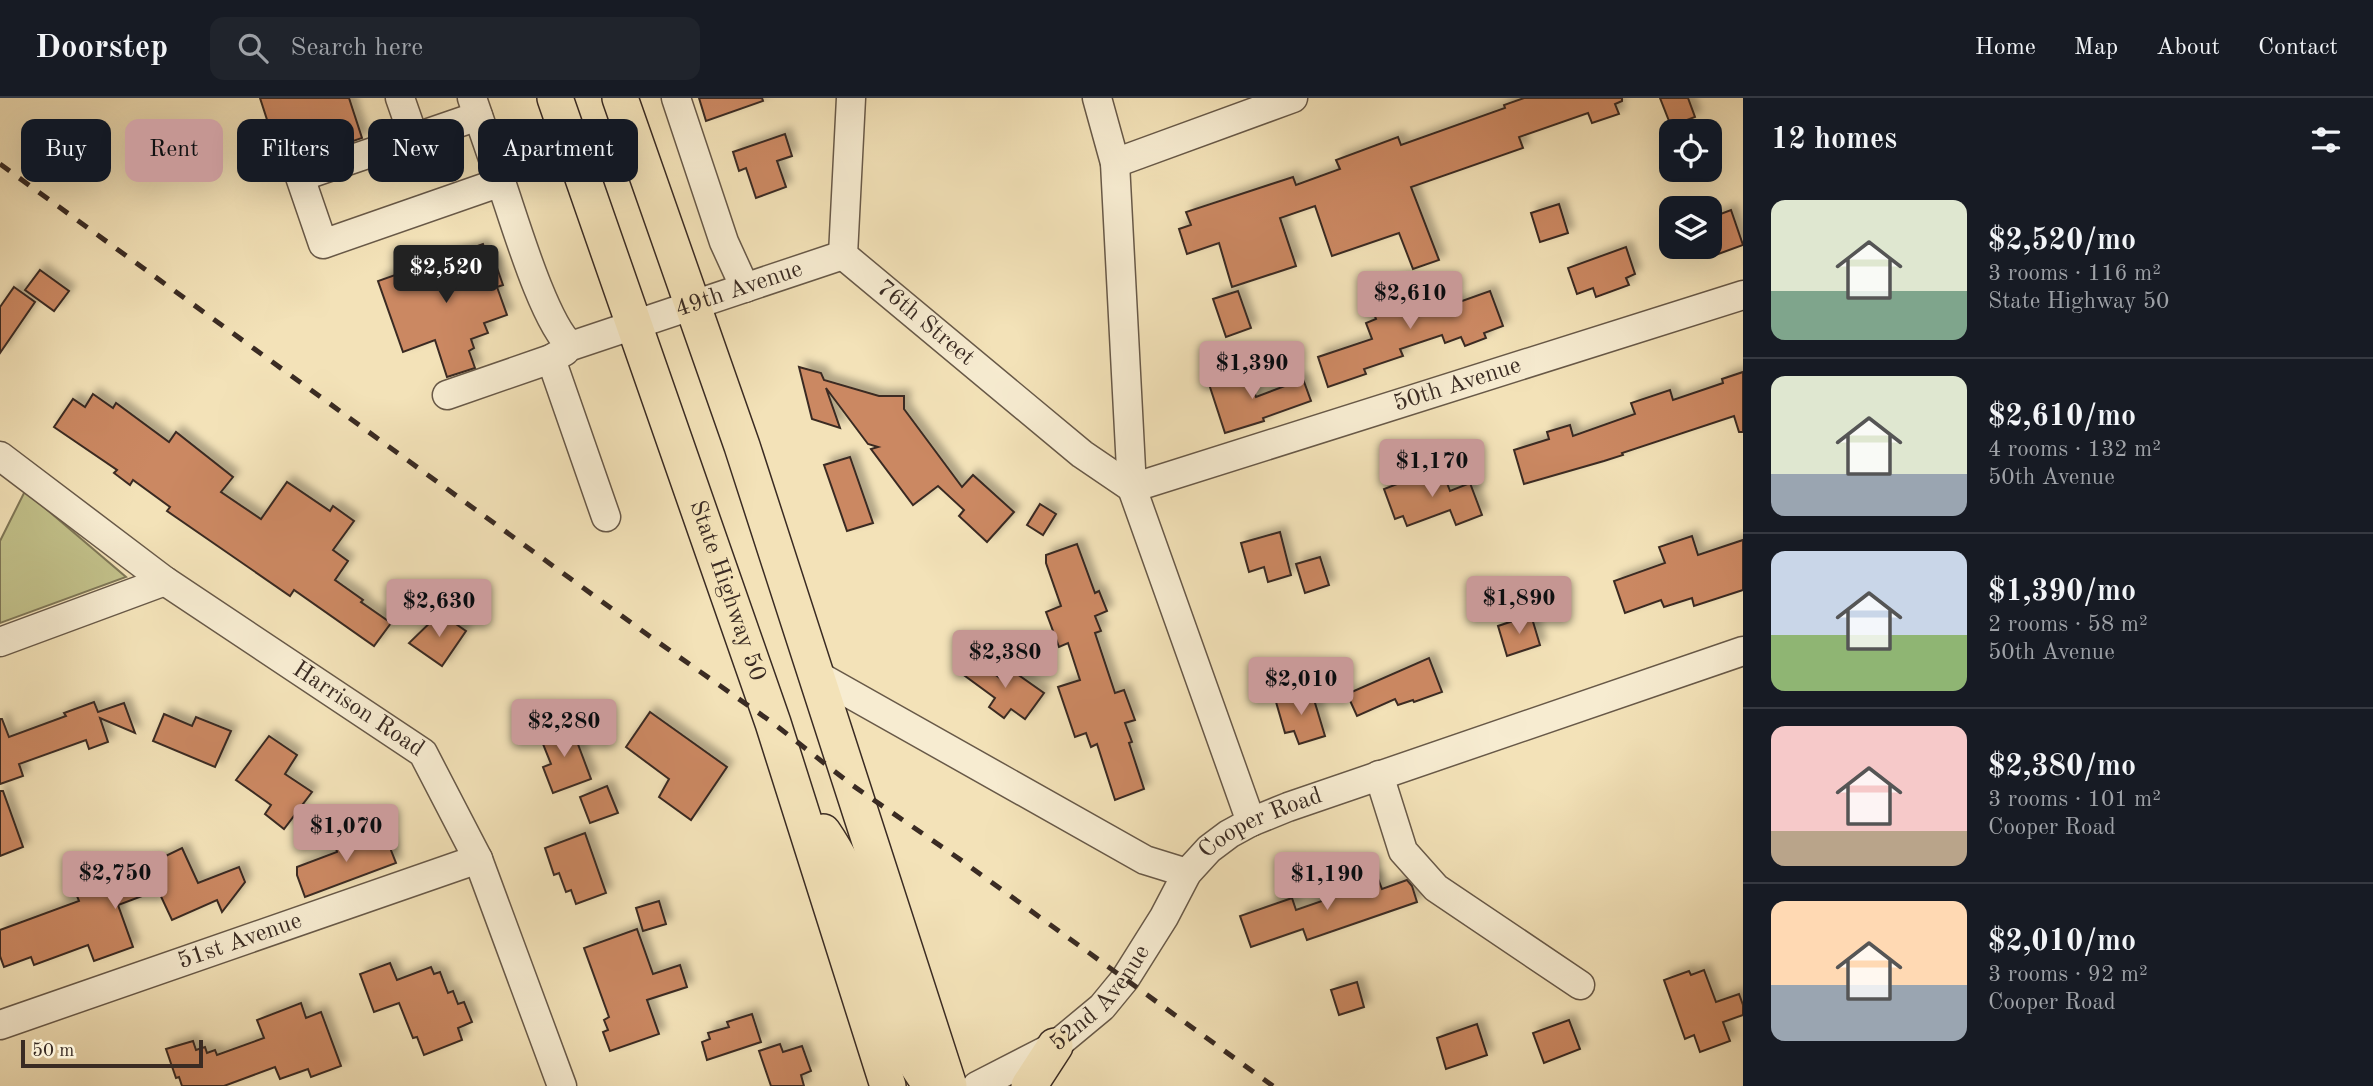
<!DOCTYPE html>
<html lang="en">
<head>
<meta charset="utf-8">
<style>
	body { margin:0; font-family:"Old Standard TT",serif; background:#20242c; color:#f1f3f6; height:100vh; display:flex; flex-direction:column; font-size:26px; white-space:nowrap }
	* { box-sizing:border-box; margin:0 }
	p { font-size:23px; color:#9ea1a6 }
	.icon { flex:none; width:38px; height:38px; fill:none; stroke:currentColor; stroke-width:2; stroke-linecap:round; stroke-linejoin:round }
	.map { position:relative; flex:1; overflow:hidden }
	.details { display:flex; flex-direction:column; background:#171b24; width:630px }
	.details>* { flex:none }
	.banner { position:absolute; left:21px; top:21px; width:665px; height:63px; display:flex; gap:14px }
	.controls { position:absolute; left:1659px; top:21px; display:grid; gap:14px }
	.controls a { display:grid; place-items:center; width:63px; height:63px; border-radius:14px; background:#171b24; box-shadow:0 7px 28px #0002; font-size:35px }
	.scale { position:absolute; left:21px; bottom:18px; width:182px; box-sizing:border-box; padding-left:7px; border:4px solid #3a2b23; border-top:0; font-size:19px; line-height:24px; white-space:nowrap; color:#3a2b23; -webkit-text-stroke:5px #f7ecd1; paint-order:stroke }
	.price { position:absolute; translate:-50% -60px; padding:0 16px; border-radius:7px; background:#c59692; color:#111; font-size:23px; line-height:46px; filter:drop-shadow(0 2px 4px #0008) }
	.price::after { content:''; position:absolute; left:50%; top:42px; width:21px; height:16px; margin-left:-10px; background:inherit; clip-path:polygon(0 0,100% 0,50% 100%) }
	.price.on { background:#222; color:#fff }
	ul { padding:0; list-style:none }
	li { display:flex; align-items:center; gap:21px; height:175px; padding:0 28px }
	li+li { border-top:2px solid #363941 }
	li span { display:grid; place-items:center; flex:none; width:196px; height:140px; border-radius:14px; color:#555 }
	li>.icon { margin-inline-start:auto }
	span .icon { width:84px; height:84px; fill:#fffc; stroke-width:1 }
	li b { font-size:30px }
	h2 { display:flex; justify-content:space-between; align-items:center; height:84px; padding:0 28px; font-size:30px }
	.chip { padding:0 24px; border-radius:14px; background:#171b24; box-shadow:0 7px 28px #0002; font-size:24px; line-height:63px }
	.chip.on { background:#c59692; color:#111 }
	header { display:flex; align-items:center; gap:42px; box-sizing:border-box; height:98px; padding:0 35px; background:#171b24; border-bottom:2px solid #363941 }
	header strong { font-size:33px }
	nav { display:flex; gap:38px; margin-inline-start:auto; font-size:24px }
	.search { width:490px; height:63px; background:#20242c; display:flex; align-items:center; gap:18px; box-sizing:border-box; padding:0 24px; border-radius:14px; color:#9ea1a6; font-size:26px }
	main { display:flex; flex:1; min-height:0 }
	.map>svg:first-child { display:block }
</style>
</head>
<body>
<header>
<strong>Doorstep</strong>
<div class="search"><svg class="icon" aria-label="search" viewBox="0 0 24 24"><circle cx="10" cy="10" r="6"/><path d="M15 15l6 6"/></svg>Search here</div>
<nav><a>Home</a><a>Map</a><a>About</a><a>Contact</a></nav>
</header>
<main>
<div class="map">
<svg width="1743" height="988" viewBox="0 0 1743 988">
	<defs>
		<filter id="shadow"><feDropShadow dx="6" dy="-6" stdDeviation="3.5" flood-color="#0004"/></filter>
	</defs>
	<rect width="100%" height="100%" fill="#f3e2b8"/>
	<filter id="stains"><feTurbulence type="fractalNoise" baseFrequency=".00286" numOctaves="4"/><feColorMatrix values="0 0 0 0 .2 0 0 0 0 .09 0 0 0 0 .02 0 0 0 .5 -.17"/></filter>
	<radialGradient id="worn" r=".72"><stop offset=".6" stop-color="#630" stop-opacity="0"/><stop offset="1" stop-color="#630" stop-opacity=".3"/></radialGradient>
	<polygon fill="#c2c18a" stroke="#7e7656" stroke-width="2" points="25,393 126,479 0,525 0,443"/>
	<g fill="#cb8862" stroke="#3a2b23" stroke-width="2" filter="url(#shadow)">
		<polygon points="260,0 349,0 362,40 282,68"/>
		<polygon points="699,0 762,0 763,3 706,23"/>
		<polygon points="1524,0 1622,0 1622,3 1615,6 1619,16 1592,25 1588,15 1519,39 1523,50 1411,89 1439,162 1413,171 1399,135 1332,158 1315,108 1280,120 1296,168 1232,189 1219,145 1187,156 1179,131 1191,127 1186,114 1293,79 1296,87 1340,71 1336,62 1398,39 1401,47 1505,10 1504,7"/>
		<polygon points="1660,0 1688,0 1695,19 1671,28"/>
		<polygon points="785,36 792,58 777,63 786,89 756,100 746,70 739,73 733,54"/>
		<polygon points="1559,106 1568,135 1540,144 1531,115"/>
		<polygon points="1731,112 1743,147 1710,159 1710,120"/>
		<polygon points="483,146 490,166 495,164 503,187 497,189 507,217 484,225 488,235 471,241 474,250 469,253 475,270 447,279 435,242 403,254 378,183"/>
		<polygon points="1626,149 1635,176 1626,180 1629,187 1596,199 1593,190 1577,196 1568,170"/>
		<polygon points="40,172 69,193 54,213 25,192"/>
		<polygon points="1407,180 1420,218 1490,193 1503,228 1484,235 1486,240 1465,248 1461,239 1445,245 1442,237 1400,251 1403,258 1364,271 1366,276 1328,289 1318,259 1372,241 1366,225 1376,221 1372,211 1395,203 1389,186"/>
		<polygon points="14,189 35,204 0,255 0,209"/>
		<polygon points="1238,193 1251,230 1226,239 1213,201"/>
		<polygon points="799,269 821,275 824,282 879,298 904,298 904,311 962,389 973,377 1014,414 987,444 959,418 964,412 938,388 913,407 871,351 878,349 868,346 826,290 840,330 812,321"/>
		<polygon points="1227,274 1232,287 1250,281 1256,299 1303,281 1311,303 1263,320 1264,323 1225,335 1207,280"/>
		<polygon points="1743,274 1743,334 1739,334 1734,318 1622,355 1623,357 1604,363 1524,386 1514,352 1549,341 1547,334 1570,327 1573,338 1635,316 1631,305 1670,292 1673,302 1723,285 1722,281"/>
		<polygon points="93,296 113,310 116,305 169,344 176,334 233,379 221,394 261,421 287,384 330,413 333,408 354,423 333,452 348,463 335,482 363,502 361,504 391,525 374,548 294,492 290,498 167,413 170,409 133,382 130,387 114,375 117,372 54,329 73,301 85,309"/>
		<polygon points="850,359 873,425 847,433 824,367"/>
		<polygon points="1441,369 1450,393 1470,385 1482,417 1456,427 1450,412 1407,428 1403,418 1395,421 1384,391"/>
		<polygon points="1040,406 1056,416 1043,437 1027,427"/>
		<polygon points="1280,434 1291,477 1268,484 1264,469 1249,474 1241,445"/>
		<polygon points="1692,438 1698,457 1743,442 1743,492 1694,508 1692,500 1664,509 1661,502 1625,515 1614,483 1665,465 1659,449"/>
		<polygon points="1077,446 1095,495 1099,493 1107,513 1095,518 1101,533 1095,535 1115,595 1124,592 1135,622 1125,625 1132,644 1129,645 1144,691 1115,702 1097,646 1091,649 1086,635 1075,639 1058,589 1080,582 1068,545 1059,549 1046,514 1061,508 1046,465 1046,457"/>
		<polygon points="1320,459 1329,487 1305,495 1296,466"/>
		<polygon points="440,515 466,533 442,568 409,545"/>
		<polygon points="1531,517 1540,547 1507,558 1498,528"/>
		<polygon points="972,560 1000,580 1007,569 1044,595 1025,621 1011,611 1004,620 989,609 995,600 961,575"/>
		<polygon points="1429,560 1442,594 1414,604 1413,602 1398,607 1395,601 1357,618 1347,596"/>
		<polygon points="1304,595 1312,595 1325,638 1299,646 1294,633 1285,635 1276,604"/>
		<polygon points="94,604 98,614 124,605 135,635 100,620 108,644 89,651 86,642 19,666 23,678 0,686 0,621 2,621 9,639 66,618 64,615"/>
		<polygon points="650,614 727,669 691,722 659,699 669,681 626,649"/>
		<polygon points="164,616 192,628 196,619 231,633 215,669 153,643"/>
		<polygon points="570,625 591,681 553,695 543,669 551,666 539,636"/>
		<polygon points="269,638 297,657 285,676 312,694 284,731 265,716 271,707 236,682"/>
		<polygon points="607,688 618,715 590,725 580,699"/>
		<polygon points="0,693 3,693 23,749 0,758"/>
		<polygon points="383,732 396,765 305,799 297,777 297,769 337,754 336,750"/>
		<polygon points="585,735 606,795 576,806 571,792 566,794 559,775 554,777 545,750"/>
		<polygon points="182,750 198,785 239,769 245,784 222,814 217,802 172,822 158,792 118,807 133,849 94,863 88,847 34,867 31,859 4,869 0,858 0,832 79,803 77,798 110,786 108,781 147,767"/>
		<polygon points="1377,778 1382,791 1407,782 1412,788 1417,804 1307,842 1303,831 1251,849 1240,818 1292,800 1296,812 1351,793 1349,788"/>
		<polygon points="659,803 666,826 643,833 636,810"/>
		<polygon points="637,831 653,876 680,867 687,889 647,902 659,936 610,953 603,934 608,932 604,922 609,919 584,850"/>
		<polygon points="390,865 397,882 431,869 434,876 440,874 448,895 453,893 458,906 464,904 472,924 458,930 462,942 424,957 417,939 413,940 399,905 374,914 360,876"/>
		<polygon points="1704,872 1716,904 1739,896 1743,907 1743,917 1723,924 1730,943 1700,954 1694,937 1685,941 1664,882 1689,873 1691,877"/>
		<polygon points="1357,884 1364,909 1339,917 1331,892"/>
		<polygon points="301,905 306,920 321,914 341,968 311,979 308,971 280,981 275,969 224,988 182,988 179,979 176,980 166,951 193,943 196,952 205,949 207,955 215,952 217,957 264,940 257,922"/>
		<polygon points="752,916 761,944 707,962 702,944 710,941 708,935 729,929 727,924"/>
		<polygon points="1569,922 1580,951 1544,965 1533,935"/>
		<polygon points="1477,926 1487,957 1446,971 1437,940"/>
		<polygon points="780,946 783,954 802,948 811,973 801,977 804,988 771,988 759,953"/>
	</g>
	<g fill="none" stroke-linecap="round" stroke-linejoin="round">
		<g stroke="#685948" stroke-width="31">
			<g id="minor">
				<path id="s1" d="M400 0 414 40 300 79 323 146 501 84C514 121 544 225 571 248L843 157"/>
				<polyline points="472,0 501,84"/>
				<polyline points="676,0 724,144 745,190"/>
				<path id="s2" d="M851 0 843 157 1082 356 1132 390 1743 197"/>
				<polyline points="1097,0 1115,65 1132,390 1251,724"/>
				<polyline points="414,40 478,18"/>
				<polyline points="1115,65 1293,0"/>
				<polyline points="551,261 606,419"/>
				<polyline points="447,297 551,261 565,253"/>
				<path id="s3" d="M0 358 165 483 423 655 478 761 562 988"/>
				<polyline points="0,544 165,483"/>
				<polyline points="815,576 1145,762 1187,775"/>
				<polyline points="1379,677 1403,753 1436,790 1580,887"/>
				<path id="s4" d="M0 927 478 761"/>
				<path id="s5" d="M977 988 1055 948 1102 909 1125 881 1164 819 1187 775 1209 751 1229 736 1251 724 1288 709 1743 553"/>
			</g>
		</g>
		<g stroke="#3a2b23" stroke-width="38">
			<g id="major">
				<path id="s6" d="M555 0 773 625 888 988"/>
				<polyline points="620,0 742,348 949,988"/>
				<path d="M823 734C867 798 884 877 909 949L917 967 931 988"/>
				<polyline points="1029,988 1055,948"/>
			</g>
		</g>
		<use href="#minor" stroke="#f7ecd1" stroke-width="28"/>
		<use href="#major" stroke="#f3e2b8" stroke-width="35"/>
		<polyline stroke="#3a2b23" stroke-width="5" stroke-dasharray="12 12" stroke-linecap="butt" points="0,66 648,537 773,625 852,687 958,760 1273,988"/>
	</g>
	<g text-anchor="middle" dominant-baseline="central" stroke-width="5" stroke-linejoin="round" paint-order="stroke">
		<g font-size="24" fill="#3a2b23" stroke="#f7ecd1">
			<text stroke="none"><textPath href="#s1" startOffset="779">49th Avenue</textPath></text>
			<text stroke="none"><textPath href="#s2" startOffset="264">76th Street</textPath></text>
			<text stroke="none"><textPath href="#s2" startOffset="870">50th Avenue</textPath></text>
			<text stroke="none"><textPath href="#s6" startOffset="522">State Highway 50</textPath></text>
			<text stroke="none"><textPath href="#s3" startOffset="439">Harrison Road</textPath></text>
			<text stroke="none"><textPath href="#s5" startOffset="399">Cooper Road</textPath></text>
			<text stroke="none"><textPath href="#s4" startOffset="254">51st Avenue</textPath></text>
			<text stroke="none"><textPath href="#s5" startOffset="154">52nd Avenue</textPath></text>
		</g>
	</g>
	<rect width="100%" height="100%" filter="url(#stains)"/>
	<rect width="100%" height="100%" fill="url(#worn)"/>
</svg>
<div class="controls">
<a><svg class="icon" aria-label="locate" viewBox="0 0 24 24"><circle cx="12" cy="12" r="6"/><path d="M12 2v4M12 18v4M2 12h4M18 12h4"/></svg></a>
<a><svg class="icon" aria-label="layers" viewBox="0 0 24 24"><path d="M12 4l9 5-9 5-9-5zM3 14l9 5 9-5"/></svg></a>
</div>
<div class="scale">50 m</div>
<b class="price on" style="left:446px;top:207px">$2,520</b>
<b class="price" style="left:1410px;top:233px">$2,610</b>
<b class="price" style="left:1252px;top:303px">$1,390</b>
<b class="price" style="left:1432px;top:401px">$1,170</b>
<b class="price" style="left:1519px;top:538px">$1,890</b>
<b class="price" style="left:439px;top:541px">$2,630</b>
<b class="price" style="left:1005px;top:592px">$2,380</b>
<b class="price" style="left:1301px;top:619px">$2,010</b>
<b class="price" style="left:564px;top:661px">$2,280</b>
<b class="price" style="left:346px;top:766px">$1,070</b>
<b class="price" style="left:115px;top:813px">$2,750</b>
<b class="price" style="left:1327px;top:814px">$1,190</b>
<div class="banner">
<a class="chip">Buy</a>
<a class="chip on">Rent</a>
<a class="chip">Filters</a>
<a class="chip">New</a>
<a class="chip">Apartment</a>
</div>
</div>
<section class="details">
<h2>12 homes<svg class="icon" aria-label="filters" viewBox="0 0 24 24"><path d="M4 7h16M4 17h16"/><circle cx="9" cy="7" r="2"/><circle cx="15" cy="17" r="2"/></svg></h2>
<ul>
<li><span style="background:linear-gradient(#dfe7d0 65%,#7fa58c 0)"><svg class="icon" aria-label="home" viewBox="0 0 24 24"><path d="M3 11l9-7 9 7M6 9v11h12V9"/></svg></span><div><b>$2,520/mo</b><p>3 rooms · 116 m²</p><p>State Highway 50</p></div></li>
<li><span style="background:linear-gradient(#dfe7d0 70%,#9aa5b1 0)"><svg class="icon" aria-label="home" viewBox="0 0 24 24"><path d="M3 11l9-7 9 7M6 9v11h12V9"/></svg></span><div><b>$2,610/mo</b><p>4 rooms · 132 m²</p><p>50th Avenue</p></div></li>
<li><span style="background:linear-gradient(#c9d6e8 60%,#8fb573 0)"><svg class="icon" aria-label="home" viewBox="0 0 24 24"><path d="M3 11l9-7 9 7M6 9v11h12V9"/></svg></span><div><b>$1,390/mo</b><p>2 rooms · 58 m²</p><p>50th Avenue</p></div></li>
<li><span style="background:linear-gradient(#f6c9c9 75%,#b9a48a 0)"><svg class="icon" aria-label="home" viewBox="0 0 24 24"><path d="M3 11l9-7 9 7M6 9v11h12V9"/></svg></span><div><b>$2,380/mo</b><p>3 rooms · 101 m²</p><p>Cooper Road</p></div></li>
<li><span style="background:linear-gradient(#ffd9b3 60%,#9aa5b1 0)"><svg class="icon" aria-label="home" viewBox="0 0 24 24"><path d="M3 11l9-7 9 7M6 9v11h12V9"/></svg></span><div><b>$2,010/mo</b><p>3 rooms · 92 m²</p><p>Cooper Road</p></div></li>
</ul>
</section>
</main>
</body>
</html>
